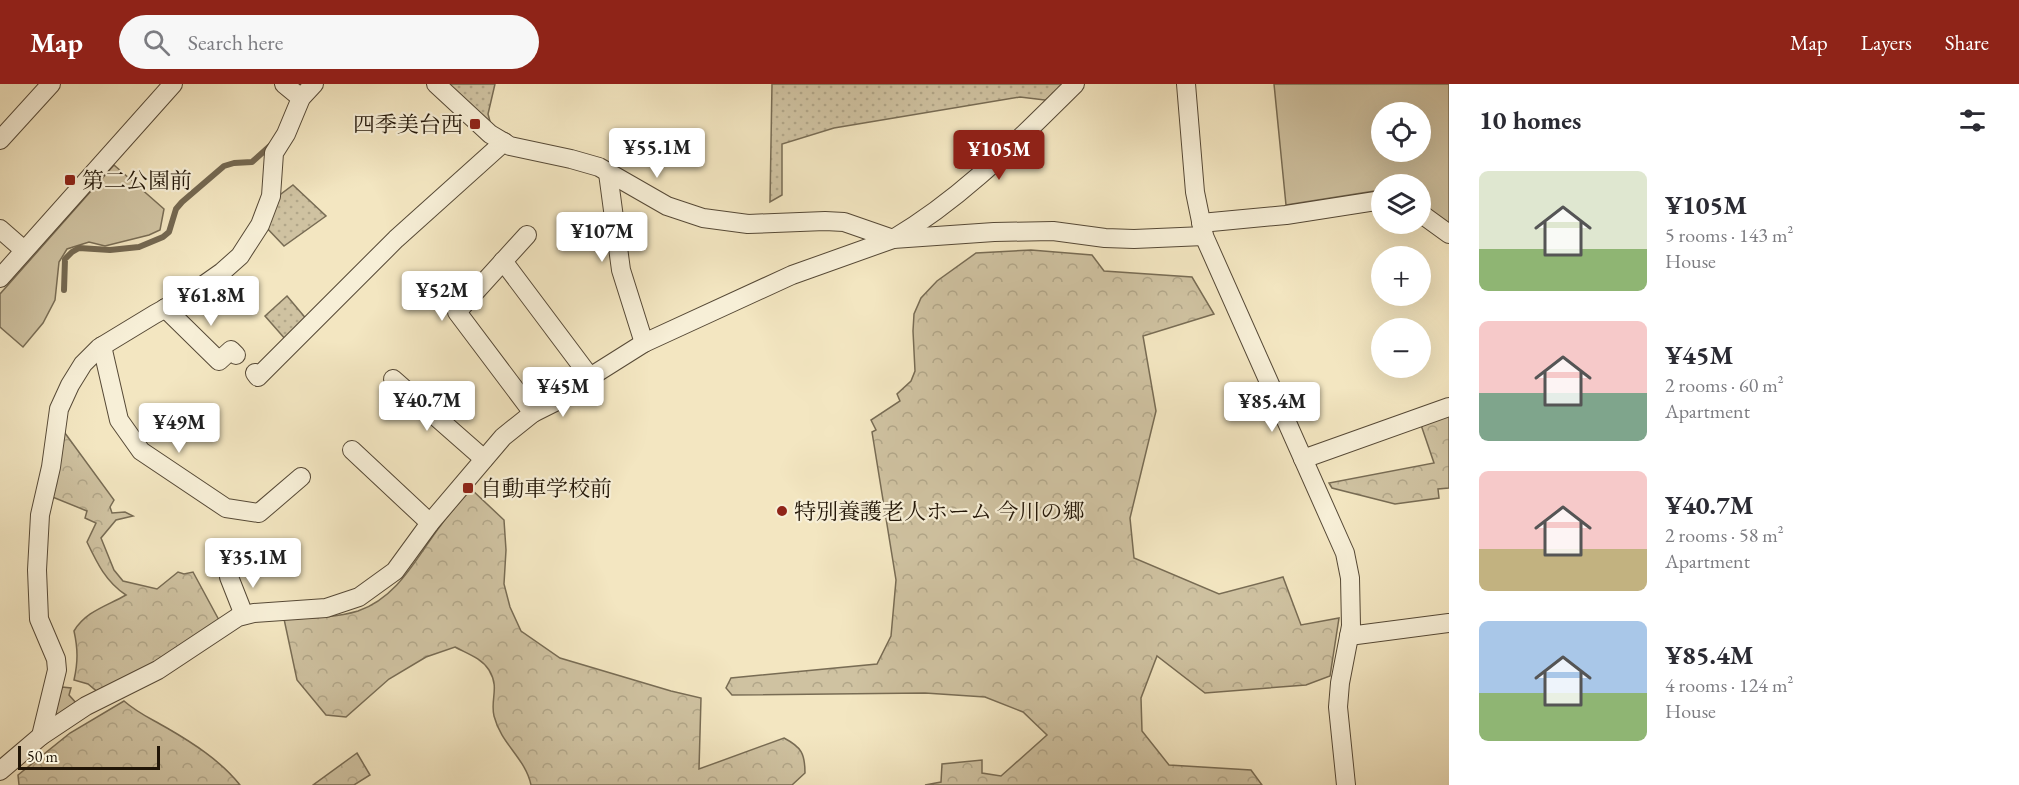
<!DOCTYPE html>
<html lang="en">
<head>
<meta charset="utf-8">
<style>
	body { margin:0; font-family:"EB Garamond","Noto Serif JP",serif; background:#f7f7f7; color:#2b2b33; height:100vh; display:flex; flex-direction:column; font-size:22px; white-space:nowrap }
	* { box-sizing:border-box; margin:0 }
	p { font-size:20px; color:#7c7c81 }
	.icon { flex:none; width:33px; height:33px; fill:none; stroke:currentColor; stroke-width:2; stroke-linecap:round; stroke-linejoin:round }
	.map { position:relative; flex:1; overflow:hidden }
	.panel { display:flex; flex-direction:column; background:#fff; width:570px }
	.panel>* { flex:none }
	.controls { position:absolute; left:1371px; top:18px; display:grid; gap:12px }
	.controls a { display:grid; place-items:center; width:60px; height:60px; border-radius:50%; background:#fff; box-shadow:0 6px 24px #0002; font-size:30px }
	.scale { position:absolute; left:18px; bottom:15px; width:142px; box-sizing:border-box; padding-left:6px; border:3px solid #211507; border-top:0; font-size:16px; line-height:21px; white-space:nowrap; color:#211507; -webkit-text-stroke:4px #f7efd7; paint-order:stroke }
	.price { position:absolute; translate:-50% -51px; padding:0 14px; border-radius:6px; background:#fff; color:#222; font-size:20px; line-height:39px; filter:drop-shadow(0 2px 3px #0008) }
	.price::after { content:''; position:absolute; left:50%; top:36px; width:18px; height:14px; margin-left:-9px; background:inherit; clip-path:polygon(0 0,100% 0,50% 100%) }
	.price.current { background:#8f2418; color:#fff }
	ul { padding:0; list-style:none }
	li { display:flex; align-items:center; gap:18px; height:150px; padding:0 30px }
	li span { display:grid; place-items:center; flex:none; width:168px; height:120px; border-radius:9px; color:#555 }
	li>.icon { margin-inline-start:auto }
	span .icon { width:72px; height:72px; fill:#fffc; stroke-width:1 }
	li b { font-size:26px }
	h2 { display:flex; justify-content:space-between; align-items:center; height:72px; padding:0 30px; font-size:26px }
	header { display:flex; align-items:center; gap:36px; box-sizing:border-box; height:84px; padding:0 30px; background:#8f2418; color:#fff }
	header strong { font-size:28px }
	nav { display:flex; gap:33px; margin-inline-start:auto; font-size:21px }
	.search { width:420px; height:54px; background:#f7f7f7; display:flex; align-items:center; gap:15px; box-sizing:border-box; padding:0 21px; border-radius:33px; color:#7c7c81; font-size:22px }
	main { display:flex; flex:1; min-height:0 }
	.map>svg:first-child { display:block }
</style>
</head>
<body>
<header>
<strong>Map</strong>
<div class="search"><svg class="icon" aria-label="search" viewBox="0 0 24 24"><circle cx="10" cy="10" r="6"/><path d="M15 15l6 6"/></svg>Search here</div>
<nav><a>Map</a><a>Layers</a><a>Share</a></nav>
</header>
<main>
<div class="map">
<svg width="1449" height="701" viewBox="0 0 1449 701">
	<defs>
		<pattern id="grass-dots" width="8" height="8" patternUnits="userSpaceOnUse" patternTransform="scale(1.5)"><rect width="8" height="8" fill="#cfc2a1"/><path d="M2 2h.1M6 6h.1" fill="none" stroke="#b1a689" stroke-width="1.8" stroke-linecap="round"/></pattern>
		<pattern id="forest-crowns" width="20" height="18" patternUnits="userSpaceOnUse" patternTransform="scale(1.5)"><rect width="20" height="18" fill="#cfc2a1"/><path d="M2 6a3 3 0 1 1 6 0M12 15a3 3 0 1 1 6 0" fill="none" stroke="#b1a689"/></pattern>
	</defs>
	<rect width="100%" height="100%" fill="#f3e6c1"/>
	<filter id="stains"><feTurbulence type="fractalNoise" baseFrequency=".00333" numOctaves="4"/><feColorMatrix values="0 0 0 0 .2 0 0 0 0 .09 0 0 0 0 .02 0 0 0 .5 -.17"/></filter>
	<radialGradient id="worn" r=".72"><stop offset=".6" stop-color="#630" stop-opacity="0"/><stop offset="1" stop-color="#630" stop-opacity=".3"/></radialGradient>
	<g fill="url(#grass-dots)" stroke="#786c54" stroke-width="1.5">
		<polygon points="443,0 495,0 488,30 491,41"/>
		<polygon points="772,0 1069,0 1053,17 1020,13 834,44 782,60 782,111 770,118"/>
		<polygon points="293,101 326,132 284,162 265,142 277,113"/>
		<polygon points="287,212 308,237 286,256 265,232"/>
	</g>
	<g fill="url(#forest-crowns)" stroke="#786c54" stroke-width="1.5">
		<polygon points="1031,166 1092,171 1104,187 1192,193 1214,230 1143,252 1156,327 1130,434 1134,474 1219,510 1283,493 1301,541 1339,534 1330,592 1306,601 1205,609 1157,572 1141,614 1142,647 1169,681 1251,686 1262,701 925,701 941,698 942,680 982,676 982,689 1001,692 1047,651 1023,628 985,613 925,609 732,611 726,604 731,594 877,580 891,552 896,496 872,348 876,346 871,336 900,317 897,310 911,297 915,287 913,247 914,230 921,214 937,197 976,169"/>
		<polygon points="1449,328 1449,404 1438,405 1439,414 1395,420 1332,404 1329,399 1434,379 1420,338"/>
		<path d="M62 345 114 416 110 423 112 429 125 428 133 432 116 436 101 454 114 486 123 497 157 505 178 488 184 490 193 488 220 538 166 574 99 609 88 600 74 596C78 578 78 565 74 547 86 527 107 522 126 511 106 498 97 479 87 458L96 439 85 434 87 427 50 412Z"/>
		<path d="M471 405 504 436 506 466 504 500 510 523 521 547 560 574 671 607 701 614 699 685 784 654C801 663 805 669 805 689L792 701H531C526 675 501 660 494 632 490 615 500 604 489 586 481 574 468 570 455 563L426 573 389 595 346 633 326 631 297 596 284 535C308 534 335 534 358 527 399 513 417 472 441 441 450 428 461 417 471 405Z"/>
		<polygon points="62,603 71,604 69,611 77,620 53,638"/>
		<path d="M124 617C139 630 150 634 167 644 193 659 221 677 240 701H19L18 691 70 649Z"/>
		<polygon points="357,669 370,691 354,701 313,701"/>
	</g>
	<g fill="#cfc2a1" stroke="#786c54" stroke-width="1.5" fill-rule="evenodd">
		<path d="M1274 0H1449V143L1421 120 1420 100H1382L1381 106 1286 121ZM1382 28H1420V68H1382Z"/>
		<polygon points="114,81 164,125 160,146 149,151 105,162 89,158 67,165 59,178 55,216 43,239 23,263 0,243 0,210"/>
	</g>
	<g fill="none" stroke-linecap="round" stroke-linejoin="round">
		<polyline stroke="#746851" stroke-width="6" points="64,206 65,175 72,168 79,164 110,166 139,163 163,153 169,148 176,125 182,118 224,82 234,79 252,78 271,61"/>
		<g stroke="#564936" stroke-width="20">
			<g id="minor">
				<polyline points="284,0 301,14"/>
				<path d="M436 0 490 50 510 62 571 75 599 83 667 122 703 134 748 140 825 137 844 138 893 155C964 113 1017 57 1075 0"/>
				<polyline points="1186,0 1195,108 1204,152 1345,469 1350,494 1351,542 1340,599 1338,623 1346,701"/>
				<polyline points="0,56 51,0"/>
				<polyline points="608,89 621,186 644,259"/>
				<polyline points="1420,129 1449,150"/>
				<polyline points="1201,139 1286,131 1382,116"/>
				<polyline points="0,145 24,166"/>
				<polyline points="527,151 457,228 533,329"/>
				<polyline points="503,177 590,293"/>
				<polyline points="0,194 173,0"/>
				<polyline points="165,224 219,277 231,266 236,271"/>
				<polyline points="102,262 119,336 141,367 226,424 259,429 301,393"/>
				<polyline points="255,289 258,293 396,155 504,58"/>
				<polyline points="393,295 484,375"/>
				<polyline points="352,366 430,439"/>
				<polyline points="1303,375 1449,323"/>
				<polyline points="229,493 244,531"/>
				<polyline points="1349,552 1449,539"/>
				<polyline points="41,652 57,586 56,575 39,535 37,486 40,431 51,383 59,325 70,301 83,280 99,264 155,230 188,212 222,188 240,172 260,141 271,112 274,69 286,50 301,14 314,0"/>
				<polyline points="0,687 41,652 86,622 158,586 238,533 254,529 326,524 359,513 395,487 430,439 503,353 533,329 571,310 590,293 644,259 792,191 893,155 994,148 1053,147 1105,154 1134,155 1204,152"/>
			</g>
		</g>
		<use href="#minor" stroke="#f7efd7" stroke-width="18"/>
	</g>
	<g fill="#8f2418" stroke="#f7efd7" stroke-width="2">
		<rect x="469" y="34" width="12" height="12" rx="3"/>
		<rect x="64" y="90" width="12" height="12" rx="3"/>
		<rect x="462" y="398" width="12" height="12" rx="3"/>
		<circle cx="782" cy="427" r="6"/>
	</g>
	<g text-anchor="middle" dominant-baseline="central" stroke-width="4.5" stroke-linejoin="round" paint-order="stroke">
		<g font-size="22" fill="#211507" stroke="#f7efd7" text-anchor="start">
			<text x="463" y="40" text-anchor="end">四季美台西</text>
			<text x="82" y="96">第二公園前</text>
			<text x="480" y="404">自動車学校前</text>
			<text x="794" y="427">特別養護老人ホーム 今川の郷</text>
		</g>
	</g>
	<rect width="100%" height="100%" filter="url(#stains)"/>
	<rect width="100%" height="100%" fill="url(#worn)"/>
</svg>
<div class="controls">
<a><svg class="icon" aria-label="locate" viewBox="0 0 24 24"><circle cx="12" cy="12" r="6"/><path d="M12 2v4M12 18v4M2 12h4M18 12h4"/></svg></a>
<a><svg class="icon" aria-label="layers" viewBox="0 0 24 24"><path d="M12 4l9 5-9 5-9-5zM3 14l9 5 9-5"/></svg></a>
<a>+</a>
<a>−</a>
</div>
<div class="scale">50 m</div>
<b class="price" style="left:657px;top:95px">¥55.1M</b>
<b class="price current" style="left:999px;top:97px">¥105M</b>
<b class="price" style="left:602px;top:179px">¥107M</b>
<b class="price" style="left:442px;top:238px">¥52M</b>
<b class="price" style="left:211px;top:243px">¥61.8M</b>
<b class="price" style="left:563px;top:334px">¥45M</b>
<b class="price" style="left:427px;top:348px">¥40.7M</b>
<b class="price" style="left:1272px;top:349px">¥85.4M</b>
<b class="price" style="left:179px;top:370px">¥49M</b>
<b class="price" style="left:253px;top:505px">¥35.1M</b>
</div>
<section class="panel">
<h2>10 homes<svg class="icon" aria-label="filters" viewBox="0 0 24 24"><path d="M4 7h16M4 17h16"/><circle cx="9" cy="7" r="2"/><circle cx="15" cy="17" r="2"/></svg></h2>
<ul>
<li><span style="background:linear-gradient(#dfe7d0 65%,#8fb573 0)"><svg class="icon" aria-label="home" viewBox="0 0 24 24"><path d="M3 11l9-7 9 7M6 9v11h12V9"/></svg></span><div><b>¥105M</b><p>5 rooms · 143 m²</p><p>House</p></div></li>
<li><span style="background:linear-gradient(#f6c9c9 60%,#7fa58c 0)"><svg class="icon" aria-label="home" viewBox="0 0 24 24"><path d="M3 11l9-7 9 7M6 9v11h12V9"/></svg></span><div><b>¥45M</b><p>2 rooms · 60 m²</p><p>Apartment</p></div></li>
<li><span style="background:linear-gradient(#f6c9c9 65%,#c2b280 0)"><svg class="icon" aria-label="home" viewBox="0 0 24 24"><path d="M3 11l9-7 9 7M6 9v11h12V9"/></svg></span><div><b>¥40.7M</b><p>2 rooms · 58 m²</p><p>Apartment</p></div></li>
<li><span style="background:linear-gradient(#a9c7e8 60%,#8fb573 0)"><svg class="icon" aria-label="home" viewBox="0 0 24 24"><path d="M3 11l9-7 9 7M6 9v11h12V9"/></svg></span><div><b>¥85.4M</b><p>4 rooms · 124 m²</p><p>House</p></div></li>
</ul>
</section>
</main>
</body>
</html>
